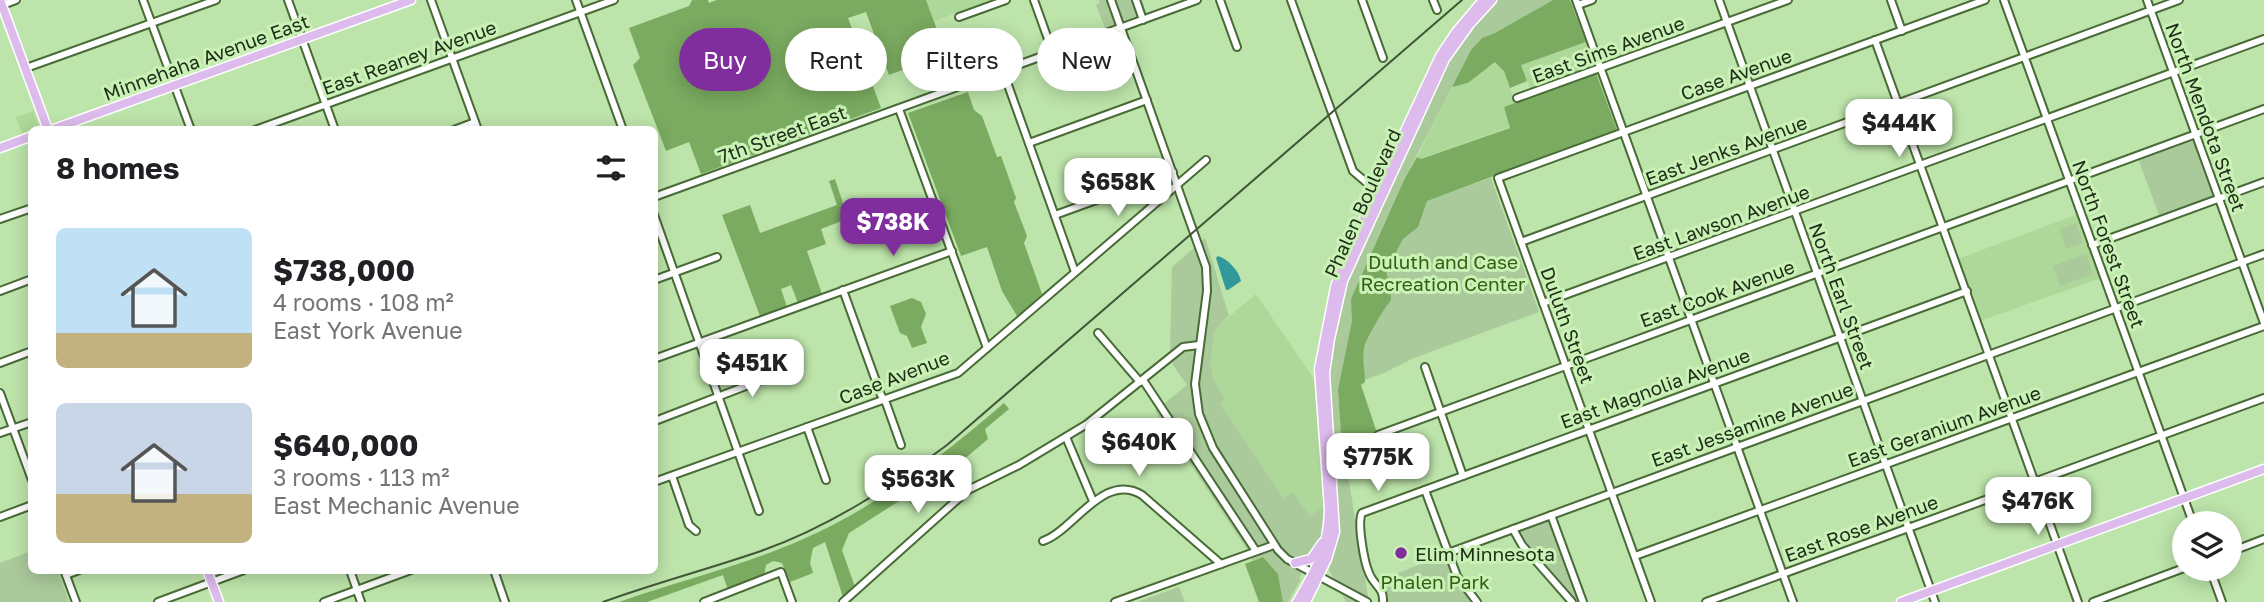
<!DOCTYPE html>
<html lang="en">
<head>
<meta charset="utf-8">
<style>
	body { margin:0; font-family:"Golos Text",sans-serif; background:#f2f2f2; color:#202124; height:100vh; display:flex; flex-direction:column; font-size:26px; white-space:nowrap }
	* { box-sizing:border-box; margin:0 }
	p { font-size:23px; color:#757577 }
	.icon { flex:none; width:38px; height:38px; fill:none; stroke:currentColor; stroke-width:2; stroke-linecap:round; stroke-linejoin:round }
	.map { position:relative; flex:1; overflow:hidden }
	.drawer { position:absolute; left:28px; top:126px; width:630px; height:448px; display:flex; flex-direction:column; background:#fff; border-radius:10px; box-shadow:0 4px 18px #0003 }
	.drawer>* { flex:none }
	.hud { position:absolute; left:679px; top:28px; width:665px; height:63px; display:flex; gap:14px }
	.buttons { position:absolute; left:2172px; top:511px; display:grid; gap:14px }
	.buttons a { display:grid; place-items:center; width:70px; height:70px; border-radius:50%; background:#fff; box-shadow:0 4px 18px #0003; font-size:35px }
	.price { position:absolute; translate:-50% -60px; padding:0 16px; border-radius:14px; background:#fff; color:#222; font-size:23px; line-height:46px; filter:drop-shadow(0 2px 4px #0008) }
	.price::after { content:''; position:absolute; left:50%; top:42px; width:21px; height:16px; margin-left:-10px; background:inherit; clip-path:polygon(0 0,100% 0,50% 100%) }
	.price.current { background:#802e9d; color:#fff }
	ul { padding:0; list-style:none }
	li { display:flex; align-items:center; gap:21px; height:175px; padding:0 28px }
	li span { display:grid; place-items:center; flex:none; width:196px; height:140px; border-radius:10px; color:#555 }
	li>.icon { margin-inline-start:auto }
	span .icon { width:84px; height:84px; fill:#fffc; stroke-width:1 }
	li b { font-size:30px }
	h2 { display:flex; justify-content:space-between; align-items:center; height:84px; padding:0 28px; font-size:30px }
	.pill { padding:0 24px; border-radius:32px; background:#fff; box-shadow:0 4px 18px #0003; font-size:24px; line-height:63px }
	.pill.current { background:#802e9d; color:#fff }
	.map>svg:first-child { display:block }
</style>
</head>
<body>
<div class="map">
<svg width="2264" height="602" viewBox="0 0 2264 602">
	<rect width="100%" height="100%" fill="#bde4aa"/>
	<g fill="#aed899">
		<polygon points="926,0 992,0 934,21"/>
		<polygon points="1586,42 1595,68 1531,91 1521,65"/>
		<polygon points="1496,62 1504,71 1515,103 1504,107 1510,127 1420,159 1417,157 1452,87 1468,83"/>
		<polygon points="33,111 39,126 22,134 16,117"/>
		<polygon points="2081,213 2104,277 1980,321 1958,259"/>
		<polygon points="1256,294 1314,379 1324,506 1325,523 1321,540 1210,431 1207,335"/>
	</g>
	<g fill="#abca9b">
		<polygon points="1099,0 1142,0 1146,13 1105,28 1096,5 1099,3"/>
		<path d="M1496 0H1553L1495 33 1482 38 1471 50 1405 178 1391 213 1491 178 1539 312 1414 358 1384 373 1338 390 1342 447 1347 458 1349 482 1369 602H1346L1328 568 1337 543 1339 520 1328 371 1345 284 1441 74C1457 46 1474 23 1496 0Z"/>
		<polygon points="2196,134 2217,194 2159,215 2137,156"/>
		<polygon points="2076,223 2083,243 2066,249 2059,229"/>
		<path d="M1205 238C1214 264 1220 289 1229 315L1214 331 1210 366 1213 372 1212 378 1225 398 1220 404 1283 498 1293 492 1310 517 1324 506V532L1299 578 1301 579 1288 602H1283L1278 574 1263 557 1252 561 1246 548 1155 411 1187 385 1173 365 1170 353 1172 267Z"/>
		<polygon points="2086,254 2093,274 2060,286 2053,266"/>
		<polygon points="1549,519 1578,598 1575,600 1523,542 1519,531"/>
		<polygon points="31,551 32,570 58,571 69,602 0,602 0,563"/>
		<polygon points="1447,554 1459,586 1473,602 1387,602 1387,592 1380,580"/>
		<polygon points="1179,587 1185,602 1137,602"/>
	</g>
	<g fill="#7aab60">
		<polygon points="692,0 708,0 709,3 717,0 926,0 946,54 889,75 866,12 848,18 881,108 701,174 689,142 666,151 633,65 640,58 629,28 689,6"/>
		<polygon points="1553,0 1570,0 1586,42 1521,65 1527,81 1510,88 1504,71 1495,62 1468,83 1452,87 1471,50 1482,38 1495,33"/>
		<path d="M1596 73 1617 130 1427 201 1418 227 1403 239 1386 271 1390 286 1391 300C1385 307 1365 340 1364 348 1362 359 1365 371 1365 382L1361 385 1376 430 1371 436 1342 448 1338 390 1352 321 1351 299 1405 178 1417 157 1421 159 1510 128 1504 107Z"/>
		<polygon points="968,92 974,110 982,116 997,157 1001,156 1016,198 1014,202 1027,236 1024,243 1042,294 1017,316 1002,291 987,247 961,256 908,113"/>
		<polygon points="835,179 843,203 852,217 821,229 826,244 807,251 822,294 798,303 791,285 781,289 787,307 760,316 722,215 750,205 760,233 837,205 829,181"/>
		<polygon points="912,298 921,302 926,314 921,327 927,343 912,348 907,336 900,333 890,306"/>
		<path d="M1004 403 1009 409 985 429 988 439 911 504 907 496 849 533 842 550 855 587 843 597 825 542 813 548 810 563 813 573 790 582 782 563 773 561 766 565 764 577 728 590 723 575 647 602H619C679 581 742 566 801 540 877 507 941 457 1004 403Z"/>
		<polygon points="1263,557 1278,574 1283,602 1259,602 1245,564"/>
	</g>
	<path fill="#31999a" d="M1218 256C1228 259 1239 271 1241 281L1228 290H1226L1216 258Z"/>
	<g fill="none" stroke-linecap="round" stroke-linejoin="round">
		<g stroke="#496b37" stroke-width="10">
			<g id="minor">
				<polyline points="143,0 191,130"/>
				<polyline points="288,0 335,130"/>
				<polyline points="431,0 478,130"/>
				<polyline points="576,0 623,130"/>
				<polyline points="1034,0 1053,53"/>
				<polyline points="1111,0 1206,267 1207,291 1195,384 1199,414 1213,448 1278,550 1287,559 1367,602"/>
				<polyline points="1136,0 1143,20"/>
				<polyline points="1220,0 1237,47"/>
				<polyline points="1291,0 1353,171 1367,183 1380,189"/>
				<polyline points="1362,0 1383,58"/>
				<polyline points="1433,0 1437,10"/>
				<polyline points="1576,0 1793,602"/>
				<polyline points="1719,0 1935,602"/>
				<polyline points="1891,0 1902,31"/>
				<polyline points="2004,0 2193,523"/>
				<polyline points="2147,0 2264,323"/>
				<polyline points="1578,5 1592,0"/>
				<polyline points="0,6 16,0"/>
				<polyline points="959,17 1006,0"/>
				<polyline points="1875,40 2078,602"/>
				<polyline points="26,68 216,0"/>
				<polyline points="1003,71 1075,272"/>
				<polyline points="1517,98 1788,0"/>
				<polyline points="899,109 987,348"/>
				<polyline points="255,130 614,0"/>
				<polyline points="454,130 475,122"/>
				<polyline points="1029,143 1147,100"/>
				<polyline points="654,197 1197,0"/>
				<polyline points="654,215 759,511"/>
				<polyline points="1055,215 1173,172"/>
				<polyline points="0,219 32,208"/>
				<polyline points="1521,242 2179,0"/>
				<polyline points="2092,245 2264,182"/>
				<polyline points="654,280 717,257"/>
				<polyline points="843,290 881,395 886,403 901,445"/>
				<polyline points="0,291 32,279"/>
				<polyline points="1543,303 2264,39"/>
				<polyline points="1098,333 1140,382"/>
				<polyline points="654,359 952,251"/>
				<polyline points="0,363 32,351"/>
				<polyline points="1425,367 1463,476"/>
				<polyline points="1143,380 1256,551"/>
				<polyline points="0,393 32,480"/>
				<polyline points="655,421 777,374"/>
				<polyline points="807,427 826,480"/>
				<polyline points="0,433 32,422"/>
				<polyline points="1378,435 2264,109"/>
				<polyline points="1066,437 1093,501"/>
				<polyline points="672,476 689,525 696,531"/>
				<polyline points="654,482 958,373 1206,160"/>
				<polyline points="1425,490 1457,576 1477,602"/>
				<polyline points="1551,515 1583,602"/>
				<polyline points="0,517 32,505"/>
				<polyline points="1513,529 1522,545 1572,602"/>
				<path d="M1043 541C1073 531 1104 471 1142 495L1221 564"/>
				<polyline points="2230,552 2264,539"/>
				<polyline points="1448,553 2264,254"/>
				<polyline points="1635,556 2264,326"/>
				<polyline points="2210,569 2222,602"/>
				<polyline points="64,570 76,602"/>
				<polyline points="350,570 361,602"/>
				<polyline points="494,570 505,602"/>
				<polyline points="66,575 79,570"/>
				<polyline points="158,602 244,570"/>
				<polyline points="324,602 411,570"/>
				<polyline points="704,602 781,572 792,602"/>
				<polyline points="843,602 968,490 1019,465 1087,424 1183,347 1199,345"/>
				<polyline points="1115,602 1274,545"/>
				<path d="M1383 602C1384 587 1374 586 1369 573 1364 562 1357 522 1362 513L1967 291"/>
				<polyline points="1651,602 1498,178 1985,0"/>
				<polyline points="1706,602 2264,398"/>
				<polyline points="2093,602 2184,568"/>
			</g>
		</g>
		<g stroke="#fff" stroke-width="11">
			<g id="major">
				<polyline points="0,0 48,130"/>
				<polyline points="51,130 411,0"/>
				<polyline points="0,148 32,136"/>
				<polyline points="1295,563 1311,559 1322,543"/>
				<polyline points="207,570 219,602"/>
				<path d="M1297 602C1317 567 1328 550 1329 509L1319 369 1335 287 1346 257 1440 56 1456 32 1483 0"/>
				<polyline points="1306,602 1327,559 1335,532 1325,373 1330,339 1343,281 1445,59 1470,24 1492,0"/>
				<polyline points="1901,602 2264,469"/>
			</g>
		</g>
		<use href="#minor" stroke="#fff" stroke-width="6"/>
		<use href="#major" stroke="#ddbbec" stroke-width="8"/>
		<path stroke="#425738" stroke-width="2" d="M603 602C655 583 709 569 761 551 829 527 890 487 947 445L1462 0"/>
	</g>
	<circle fill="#802e9d" stroke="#caf1b6" stroke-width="2.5" cx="1401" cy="553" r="7"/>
	<g text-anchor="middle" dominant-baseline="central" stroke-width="6" stroke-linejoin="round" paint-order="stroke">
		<g font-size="19" fill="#1e2d17" stroke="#caf1b6">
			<text transform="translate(1608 49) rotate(-20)">East Sims Avenue</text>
			<text transform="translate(206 57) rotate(-20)">Minnehaha Avenue East</text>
			<text transform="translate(409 57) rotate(-20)">East Reaney Avenue</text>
			<text transform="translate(1736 74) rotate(-20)">Case Avenue</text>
			<text transform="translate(2206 117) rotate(70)">North Mendota Street</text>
			<text transform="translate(782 134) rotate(-20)">7th Street East</text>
			<text transform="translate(1726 150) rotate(-20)">East Jenks Avenue</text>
			<text transform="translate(1362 203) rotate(-66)">Phalen Boulevard</text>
			<text transform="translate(1721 222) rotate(-20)">East Lawson Avenue</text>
			<text transform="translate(2109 244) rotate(70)">North Forest Street</text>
			<text transform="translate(1717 293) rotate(-20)">East Cook Avenue</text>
			<text transform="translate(1842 296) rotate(70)">North Earl Street</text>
			<text transform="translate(1568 325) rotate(70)">Duluth Street</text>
			<text transform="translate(894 377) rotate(-21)">Case Avenue</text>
			<text transform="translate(1655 388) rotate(-20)">East Magnolia Avenue</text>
			<text transform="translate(1752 424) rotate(-20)">East Jessamine Avenue</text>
			<text transform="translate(1944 426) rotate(-20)">East Geranium Avenue</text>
			<text transform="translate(1861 528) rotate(-20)">East Rose Avenue</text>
		</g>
		<g font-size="19" fill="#315e10" stroke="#caf1b6">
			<text x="1443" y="261">Duluth and Case<tspan x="1443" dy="22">Recreation Center</tspan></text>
			<text x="1435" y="581">Phalen Park</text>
		</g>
		<g font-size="19" fill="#1e2d17" stroke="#caf1b6" text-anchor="start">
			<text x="1415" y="553">Elim Minnesota</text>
		</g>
	</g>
</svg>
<div class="buttons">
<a><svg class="icon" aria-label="layers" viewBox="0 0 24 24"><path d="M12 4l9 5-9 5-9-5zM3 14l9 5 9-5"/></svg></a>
</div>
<b class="price" style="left:1899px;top:159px">$444K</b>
<b class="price" style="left:1118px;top:218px">$658K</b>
<b class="price current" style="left:893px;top:258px">$738K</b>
<b class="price" style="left:752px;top:399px">$451K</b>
<b class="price" style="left:1139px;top:478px">$640K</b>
<b class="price" style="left:1378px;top:493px">$775K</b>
<b class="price" style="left:918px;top:515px">$563K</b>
<b class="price" style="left:2038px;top:537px">$476K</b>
<div class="hud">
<a class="pill current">Buy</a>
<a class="pill">Rent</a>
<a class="pill">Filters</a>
<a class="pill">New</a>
</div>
<section class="drawer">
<h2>8 homes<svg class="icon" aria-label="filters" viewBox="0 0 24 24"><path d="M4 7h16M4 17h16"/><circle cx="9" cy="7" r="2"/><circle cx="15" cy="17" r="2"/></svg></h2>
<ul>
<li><span style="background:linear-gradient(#bfe0f5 75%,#c2b280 0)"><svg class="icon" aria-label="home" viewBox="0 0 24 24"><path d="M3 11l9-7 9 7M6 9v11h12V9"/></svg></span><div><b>$738,000</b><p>4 rooms · 108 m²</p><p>East York Avenue</p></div></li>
<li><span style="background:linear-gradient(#c9d6e8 65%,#c2b280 0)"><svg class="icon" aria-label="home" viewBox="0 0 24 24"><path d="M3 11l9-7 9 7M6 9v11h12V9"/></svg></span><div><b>$640,000</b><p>3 rooms · 113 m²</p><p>East Mechanic Avenue</p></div></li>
</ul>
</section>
</div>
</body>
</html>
